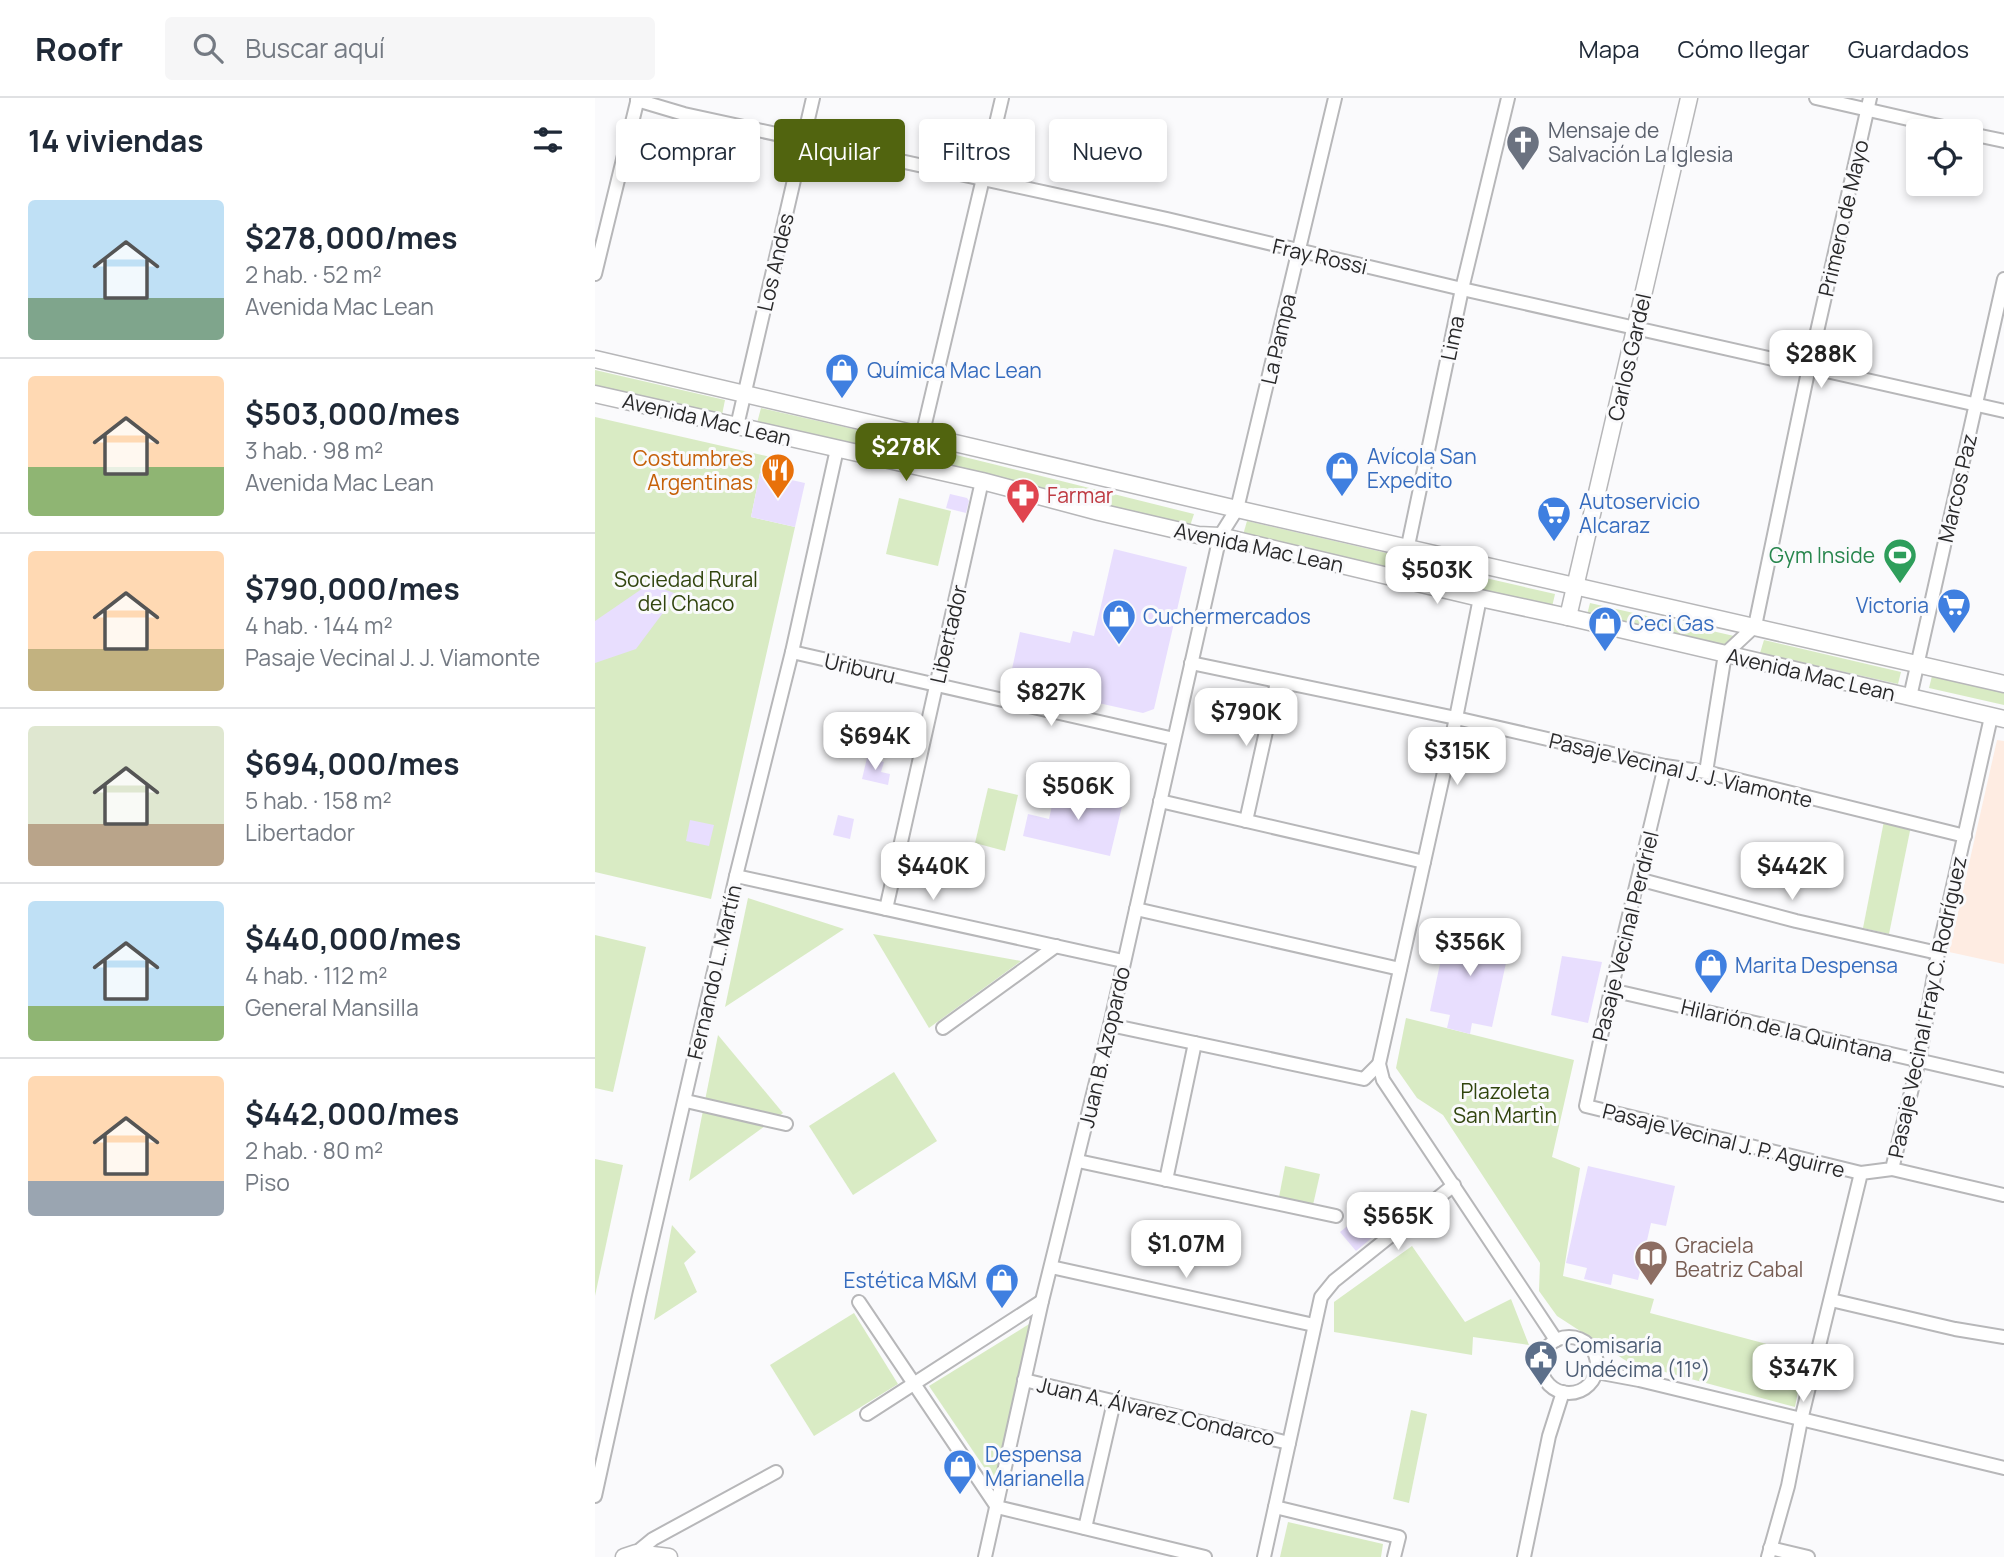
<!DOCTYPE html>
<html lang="es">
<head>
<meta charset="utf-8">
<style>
	body { margin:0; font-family:Manrope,sans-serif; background:#f6f6f7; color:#1f2937; height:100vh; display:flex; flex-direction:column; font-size:26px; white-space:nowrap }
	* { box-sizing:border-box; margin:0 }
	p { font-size:23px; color:#747a83 }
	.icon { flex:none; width:38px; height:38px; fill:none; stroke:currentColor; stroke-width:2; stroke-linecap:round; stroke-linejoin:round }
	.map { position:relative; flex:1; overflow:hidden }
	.panel { display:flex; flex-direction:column; background:#fff; width:595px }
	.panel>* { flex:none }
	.hud { position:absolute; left:21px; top:21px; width:665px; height:63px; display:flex; gap:14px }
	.buttons { position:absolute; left:1311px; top:21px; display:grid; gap:14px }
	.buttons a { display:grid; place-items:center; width:77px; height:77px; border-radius:7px; background:#fff; box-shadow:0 4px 10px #0003; font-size:35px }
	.price { position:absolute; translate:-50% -60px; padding:0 16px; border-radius:14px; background:#fff; color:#222; font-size:23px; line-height:46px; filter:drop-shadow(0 2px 4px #0008) }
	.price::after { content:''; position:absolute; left:50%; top:42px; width:21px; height:16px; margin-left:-10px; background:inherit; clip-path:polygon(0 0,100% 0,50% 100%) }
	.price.active { background:#51640f; color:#fff }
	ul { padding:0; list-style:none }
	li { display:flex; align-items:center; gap:21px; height:175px; padding:0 28px }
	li+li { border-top:2px solid #e0e1e3 }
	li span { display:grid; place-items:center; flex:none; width:196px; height:140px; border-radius:7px; color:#555 }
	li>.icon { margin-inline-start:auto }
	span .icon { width:84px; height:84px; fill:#fffc; stroke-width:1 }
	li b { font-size:30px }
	h2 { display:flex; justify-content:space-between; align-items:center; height:84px; padding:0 28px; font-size:30px }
	.pill { padding:0 24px; border-radius:7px; background:#fff; box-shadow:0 4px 10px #0003; font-size:24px; line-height:63px }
	.pill.active { background:#51640f; color:#fff }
	header { display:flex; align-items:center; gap:42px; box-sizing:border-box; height:98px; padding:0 35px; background:#fff; border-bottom:2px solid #e0e1e3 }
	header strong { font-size:33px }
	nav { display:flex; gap:38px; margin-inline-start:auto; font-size:24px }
	.search { width:490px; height:63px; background:#f6f6f7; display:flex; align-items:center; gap:18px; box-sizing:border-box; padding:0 24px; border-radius:7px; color:#747a83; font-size:26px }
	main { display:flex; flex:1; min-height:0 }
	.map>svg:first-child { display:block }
</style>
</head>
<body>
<header>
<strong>Roofr</strong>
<div class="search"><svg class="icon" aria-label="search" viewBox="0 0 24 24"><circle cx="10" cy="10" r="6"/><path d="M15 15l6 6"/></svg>Buscar aquí</div>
<nav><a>Mapa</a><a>Cómo llegar</a><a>Guardados</a></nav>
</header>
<main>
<section class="panel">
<h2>14 viviendas<svg class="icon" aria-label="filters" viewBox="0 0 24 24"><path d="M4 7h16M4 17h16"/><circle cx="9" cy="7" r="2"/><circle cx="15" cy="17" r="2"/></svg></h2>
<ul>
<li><span style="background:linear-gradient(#bfe0f5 70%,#7fa58c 0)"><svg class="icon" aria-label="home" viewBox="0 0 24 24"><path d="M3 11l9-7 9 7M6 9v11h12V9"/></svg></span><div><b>$278,000/mes</b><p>2 hab. · 52 m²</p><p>Avenida Mac Lean</p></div></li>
<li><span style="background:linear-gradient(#ffd9b3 65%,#8fb573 0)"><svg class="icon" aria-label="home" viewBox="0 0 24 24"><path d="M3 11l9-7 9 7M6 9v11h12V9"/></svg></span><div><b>$503,000/mes</b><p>3 hab. · 98 m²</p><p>Avenida Mac Lean</p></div></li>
<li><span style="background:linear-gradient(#ffd9b3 70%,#c2b280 0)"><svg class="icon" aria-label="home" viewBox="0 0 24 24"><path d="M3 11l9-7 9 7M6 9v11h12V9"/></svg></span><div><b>$790,000/mes</b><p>4 hab. · 144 m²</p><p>Pasaje Vecinal J. J. Viamonte</p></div></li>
<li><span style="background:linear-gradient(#dfe7d0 70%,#b9a48a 0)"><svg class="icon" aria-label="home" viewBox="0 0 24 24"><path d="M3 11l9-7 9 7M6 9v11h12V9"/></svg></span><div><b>$694,000/mes</b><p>5 hab. · 158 m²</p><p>Libertador</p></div></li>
<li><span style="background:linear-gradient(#bfe0f5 75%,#8fb573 0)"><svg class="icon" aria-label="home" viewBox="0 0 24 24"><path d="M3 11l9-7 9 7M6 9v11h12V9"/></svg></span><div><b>$440,000/mes</b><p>4 hab. · 112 m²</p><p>General Mansilla</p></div></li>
<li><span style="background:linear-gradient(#ffd9b3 75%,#9aa5b1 0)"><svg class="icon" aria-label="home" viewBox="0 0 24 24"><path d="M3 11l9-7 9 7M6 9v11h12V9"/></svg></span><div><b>$442,000/mes</b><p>2 hab. · 80 m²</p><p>Piso</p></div></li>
</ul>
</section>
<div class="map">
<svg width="1409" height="1459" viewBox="0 0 1409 1459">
	<rect width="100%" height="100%" fill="#fafafc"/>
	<polygon fill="#feece2" points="1402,642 1409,643 1409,866 1354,854"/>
	<g fill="#d9ebc4">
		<polygon points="0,272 130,302 127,317 0,288"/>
		<polygon points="166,310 307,342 303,357 162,325"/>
		<polygon points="0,319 189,362 185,379 165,375 156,419 200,429 116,801 0,774"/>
		<polygon points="349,354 599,416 595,428 346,366"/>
		<polygon points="304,400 356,413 343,468 291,456"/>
		<polygon points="652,423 796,456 793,469 648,437"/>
		<polygon points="816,463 960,496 957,509 813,476"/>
		<polygon points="995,505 1139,538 1136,550 992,517"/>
		<polygon points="1169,542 1306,574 1303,586 1165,555"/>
		<polygon points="1337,578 1409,594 1409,607 1334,590"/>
		<polygon points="393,690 423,697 410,753 380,745"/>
		<polygon points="1289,723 1316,728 1294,836 1268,830"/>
		<polygon points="153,800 249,831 130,909"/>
		<polygon points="278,836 426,863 334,930"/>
		<polygon points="0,837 51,849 18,994 0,990"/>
		<polygon points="811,920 979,962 957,1059 985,1070 968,1178 1059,1201 1055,1215 1210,1256 1200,1309 1033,1264 962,1218 944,1193 945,1165 848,1017 822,1000 801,970"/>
		<polygon points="123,937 188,1015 94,1083"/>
		<polygon points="299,974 342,1043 258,1097 214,1028"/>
		<polygon points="0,1061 28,1067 0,1198"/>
		<polygon points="690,1068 725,1076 718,1107 684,1099"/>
		<polygon points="77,1127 101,1154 89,1165 102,1194 59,1222"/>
		<polygon points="817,1148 870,1224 916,1201 934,1247 878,1239 877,1257 739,1234 739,1204"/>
		<polygon points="259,1215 303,1286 219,1338 175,1267"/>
		<polygon points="439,1223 399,1384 334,1288"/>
		<polygon points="816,1312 832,1316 814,1405 798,1401"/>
		<polygon points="693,1424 788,1446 786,1459 685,1459"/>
	</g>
	<g fill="#e8defe">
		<polygon points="165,375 210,385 200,429 156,419"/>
		<polygon points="355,396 372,400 374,403 371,415 351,410"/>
		<polygon points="519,451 592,469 559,611 548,615 414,585 425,534 475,545 478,533 499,538"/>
		<polygon points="54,486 82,496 41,551 0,565 0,523"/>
		<polygon points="272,660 289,664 286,674 295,676 293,687 267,681"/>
		<polygon points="461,689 528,704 515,758 428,738 433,716 454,721"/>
		<polygon points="243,717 259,721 255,741 238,737"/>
		<polygon points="95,722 119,727 114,748 91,743"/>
		<polygon points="853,828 916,842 897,929 877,925 875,936 852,930 855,917 835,913"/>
		<polygon points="967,858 1007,864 993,925 956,917"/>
		<polygon points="993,1068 1080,1088 1071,1128 1056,1125 1043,1182 1018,1176 1016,1187 989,1181 992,1170 971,1165"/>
		<polygon points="776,1109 791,1128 761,1153 745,1134"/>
	</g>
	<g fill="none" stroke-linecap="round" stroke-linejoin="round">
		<g stroke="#b7b7b9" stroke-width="16">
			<g id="street">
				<polyline points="1221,0 1366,33"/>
				<polyline points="42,2 89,16 572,121 867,191 1409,313"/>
				<polyline points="1376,36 1409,43"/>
				<polyline points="0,176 43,0"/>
				<polyline points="142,328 218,0"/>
				<polyline points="320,368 407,0"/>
				<polyline points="806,481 867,191 913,0"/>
				<polyline points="885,500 861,620 784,966 788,982 961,1242"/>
				<polyline points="197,554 579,641"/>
				<polyline points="596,565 861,620 1070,668 1111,674 1370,738"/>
				<polyline points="1315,599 1409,181"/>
				<polyline points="1070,668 1016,892 991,1008 1266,1075"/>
				<polyline points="1111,674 1130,556 1160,528 1214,269 1275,0"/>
				<polyline points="565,703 829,764"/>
				<polyline points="651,723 682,584"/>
				<polyline points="141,778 528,863"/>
				<polyline points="1043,781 1201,823 1343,855"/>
				<polyline points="291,811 387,383"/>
				<polyline points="541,811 805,871"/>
				<polyline points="1016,892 1409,982"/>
				<polyline points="515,927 769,981 784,966"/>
				<polyline points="348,930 461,848"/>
				<polyline points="91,1003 191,1026"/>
				<polyline points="483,1063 741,1118"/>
				<polyline points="1297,1071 1408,1097"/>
				<polyline points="571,1082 600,945"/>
				<polyline points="456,1169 719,1227"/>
				<polyline points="1236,1202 1360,1231 1409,1239"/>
				<polyline points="264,1204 402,1409 610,1459"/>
				<circle cx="974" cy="1267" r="28"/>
				<polyline points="1001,1274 1044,1282 1409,1370"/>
				<polyline points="429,1282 694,1345"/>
				<polyline points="272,1316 447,1203"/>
				<polyline points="0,1398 44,1198 141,778 197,554 242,351"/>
				<polyline points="680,1409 804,1439 799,1459"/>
				<polyline points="490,1430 519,1304"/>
				<polyline points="1175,1450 1213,1459"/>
				<polyline points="41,1455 58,1441 181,1374"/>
				<polyline points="390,1459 447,1203 515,927 625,438 642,411 740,0"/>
				<polyline points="669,1459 726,1199 739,1183 859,1087"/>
				<polyline points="929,1459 954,1338 968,1294"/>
				<polyline points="1173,1459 1193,1388 1206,1322 1266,1075 1297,1071 1324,962 1343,855 1396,619"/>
			</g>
		</g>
		<g stroke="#b7b7b9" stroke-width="19">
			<g id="secondary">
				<polyline points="0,261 642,411 1409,586"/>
				<polyline points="0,296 387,383 504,414 603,437 625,438 885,500 973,519 1409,621"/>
				<polyline points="973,519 1094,0"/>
				<polyline points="29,1459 41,1455 74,1459"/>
			</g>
		</g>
		<use href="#street" stroke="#fff" stroke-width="12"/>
		<use href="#secondary" stroke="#fff" stroke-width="16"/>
	</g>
	<defs>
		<g id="church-pin" transform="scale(1.75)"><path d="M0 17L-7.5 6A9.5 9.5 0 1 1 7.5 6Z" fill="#6b7280" stroke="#fafafc"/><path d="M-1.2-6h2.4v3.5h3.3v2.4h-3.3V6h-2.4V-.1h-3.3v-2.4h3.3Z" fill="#fff"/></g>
		<g id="shop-pin" transform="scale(1.75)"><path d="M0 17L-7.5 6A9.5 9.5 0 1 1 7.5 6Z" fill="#3f7fe0" stroke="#fafafc"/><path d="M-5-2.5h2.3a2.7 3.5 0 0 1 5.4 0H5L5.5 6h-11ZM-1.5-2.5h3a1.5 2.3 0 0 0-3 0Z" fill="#fff"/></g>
		<g id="restaurant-pin" transform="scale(1.75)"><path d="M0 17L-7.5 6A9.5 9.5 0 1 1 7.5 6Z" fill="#e8710a" stroke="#fafafc"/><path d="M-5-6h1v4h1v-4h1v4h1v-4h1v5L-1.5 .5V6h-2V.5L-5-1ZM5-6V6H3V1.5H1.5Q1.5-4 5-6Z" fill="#fff"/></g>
		<g id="pharmacy-pin" transform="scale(1.75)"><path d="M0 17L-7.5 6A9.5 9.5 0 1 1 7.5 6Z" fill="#e0444e" stroke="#fafafc"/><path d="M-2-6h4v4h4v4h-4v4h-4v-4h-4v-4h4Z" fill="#fff"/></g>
		<g id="supermarket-pin" transform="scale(1.75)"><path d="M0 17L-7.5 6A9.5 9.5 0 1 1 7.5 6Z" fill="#3f7fe0" stroke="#fafafc"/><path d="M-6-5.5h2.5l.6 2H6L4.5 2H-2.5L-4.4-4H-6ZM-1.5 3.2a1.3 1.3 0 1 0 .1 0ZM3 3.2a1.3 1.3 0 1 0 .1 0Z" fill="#fff"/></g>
		<g id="stadium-pin" transform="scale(1.75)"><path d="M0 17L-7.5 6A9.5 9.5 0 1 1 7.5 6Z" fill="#2e9e5b" stroke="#fafafc"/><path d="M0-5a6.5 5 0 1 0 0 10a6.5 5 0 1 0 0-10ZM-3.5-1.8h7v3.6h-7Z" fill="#fff"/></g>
		<g id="library-pin" transform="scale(1.75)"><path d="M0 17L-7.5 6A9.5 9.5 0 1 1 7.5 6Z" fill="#8d6e63" stroke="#fafafc"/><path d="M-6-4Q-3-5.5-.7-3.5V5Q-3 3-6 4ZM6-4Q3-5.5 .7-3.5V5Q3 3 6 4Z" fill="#fff"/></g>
		<g id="civic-pin" transform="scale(1.75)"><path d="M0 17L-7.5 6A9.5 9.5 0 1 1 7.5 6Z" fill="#5c6f8a" stroke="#fafafc"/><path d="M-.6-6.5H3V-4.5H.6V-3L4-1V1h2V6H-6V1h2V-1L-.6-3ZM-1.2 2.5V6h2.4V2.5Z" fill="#fff"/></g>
	</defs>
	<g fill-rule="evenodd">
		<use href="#church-pin" x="928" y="44"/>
		<use href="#shop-pin" x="247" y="272"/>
		<use href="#shop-pin" x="747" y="370"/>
		<use href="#restaurant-pin" x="183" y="372"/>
		<use href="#pharmacy-pin" x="428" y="397"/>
		<use href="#supermarket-pin" x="959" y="415"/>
		<use href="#stadium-pin" x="1305" y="457"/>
		<use href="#supermarket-pin" x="1359" y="507"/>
		<use href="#shop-pin" x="524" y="518"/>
		<use href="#shop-pin" x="1010" y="525"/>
		<use href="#shop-pin" x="1116" y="867"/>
		<use href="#library-pin" x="1056" y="1159"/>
		<use href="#shop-pin" x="407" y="1182"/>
		<use href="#civic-pin" x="946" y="1259"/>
		<use href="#shop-pin" x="365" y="1368"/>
	</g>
	<g text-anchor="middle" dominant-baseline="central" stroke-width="6" stroke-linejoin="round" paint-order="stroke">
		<g font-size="21" fill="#5b616d" stroke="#fafafc" text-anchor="start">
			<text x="953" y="32">Mensaje de<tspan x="953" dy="24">Salvación La Iglesia</tspan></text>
		</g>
		<g font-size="21" fill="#29292a" stroke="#fafafc">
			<text transform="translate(1248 120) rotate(-77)">Primero de Mayo</text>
			<text transform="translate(725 158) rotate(13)">Fray Rossi</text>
			<text transform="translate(180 164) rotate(-77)">Los Andes</text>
			<text transform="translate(857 240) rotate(-78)">Lima</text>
			<text transform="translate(683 241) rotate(-77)">La Pampa</text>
			<text transform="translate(1034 259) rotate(-77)">Carlos Gardel</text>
			<text transform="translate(112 321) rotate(13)">Avenida Mac Lean</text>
			<text transform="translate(1362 390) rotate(-77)">Marcos Paz</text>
			<text transform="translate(664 449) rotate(12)">Avenida Mac Lean</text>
			<text transform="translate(353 536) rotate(-77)">Libertador</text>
			<text transform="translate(265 570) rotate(13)">Uriburu</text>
			<text transform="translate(1216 576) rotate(13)">Avenida Mac Lean</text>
			<text transform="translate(1086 672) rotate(13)">Pasaje Vecinal J. J. Viamonte</text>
			<text transform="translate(1030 838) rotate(-76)">Pasaje Vecinal Perdriel</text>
			<text transform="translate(119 874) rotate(-77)">Fernando L. Martín</text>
			<text transform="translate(1332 909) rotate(-78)">Pasaje Vecinal Fray C. Rodríguez</text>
			<text transform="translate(1192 932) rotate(13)">Hilarión de la Quintana</text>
			<text transform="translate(509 949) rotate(-77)">Juan B. Azopardo</text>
			<text transform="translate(1129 1042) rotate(14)">Pasaje Vecinal J. P. Aguirre</text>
			<text transform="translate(561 1313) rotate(13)">Juan A. Álvarez Condarco</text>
		</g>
		<g font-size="21" fill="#366cbe" stroke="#fafafc" text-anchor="start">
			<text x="272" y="272">Química Mac Lean</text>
			<text x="772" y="358">Avícola San<tspan x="772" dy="24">Expedito</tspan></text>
			<text x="984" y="403">Autoservicio<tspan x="984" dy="24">Alcaraz</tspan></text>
			<text x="1334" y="507" text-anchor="end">Victoria</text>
			<text x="548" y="518">Cuchermercados</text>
			<text x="1034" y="525">Ceci Gas</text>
			<text x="1140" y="867">Marita Despensa</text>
			<text x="382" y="1182" text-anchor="end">Estética M&amp;M</text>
			<text x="390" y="1356">Despensa<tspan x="390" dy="24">Marianella</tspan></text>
		</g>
		<g font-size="21" fill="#c56008" stroke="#fafafc" text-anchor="end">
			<text x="158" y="360">Costumbres<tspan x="158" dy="24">Argentinas</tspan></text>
		</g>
		<g font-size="21" fill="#be3a42" stroke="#fafafc" text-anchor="start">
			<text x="452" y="397">Farmar</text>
		</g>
		<g font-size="21" fill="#27864d" stroke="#fafafc" text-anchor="end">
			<text x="1280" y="457">Gym Inside</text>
		</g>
		<g font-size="21" fill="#31450e" stroke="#fafafc">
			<text x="91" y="481">Sociedad Rural<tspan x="91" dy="24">del Chaco</tspan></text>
			<text x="910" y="993">Plazoleta<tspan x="910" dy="24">San Martìn</tspan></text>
		</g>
		<g font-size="21" fill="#785e54" stroke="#fafafc" text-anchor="start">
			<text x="1080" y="1147">Graciela<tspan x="1080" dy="24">Beatriz Cabal</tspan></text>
		</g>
		<g font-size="21" fill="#4e5e75" stroke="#fafafc" text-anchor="start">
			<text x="970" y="1247">Comisaría<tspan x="970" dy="24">Undécima (11°)</tspan></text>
		</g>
	</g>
</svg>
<div class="buttons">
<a><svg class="icon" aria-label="locate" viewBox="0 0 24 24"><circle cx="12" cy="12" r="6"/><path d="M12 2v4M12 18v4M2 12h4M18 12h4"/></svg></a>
</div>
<b class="price" style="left:1226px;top:292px">$288K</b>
<b class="price active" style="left:311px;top:385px">$278K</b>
<b class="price" style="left:842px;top:508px">$503K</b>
<b class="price" style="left:456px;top:630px">$827K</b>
<b class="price" style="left:651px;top:650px">$790K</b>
<b class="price" style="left:280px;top:674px">$694K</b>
<b class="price" style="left:862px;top:689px">$315K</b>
<b class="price" style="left:483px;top:724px">$506K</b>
<b class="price" style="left:338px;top:804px">$440K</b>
<b class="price" style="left:1197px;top:804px">$442K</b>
<b class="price" style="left:875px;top:880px">$356K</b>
<b class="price" style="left:803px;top:1154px">$565K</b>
<b class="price" style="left:591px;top:1182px">$1.07M</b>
<b class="price" style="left:1208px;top:1306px">$347K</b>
<div class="hud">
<a class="pill">Comprar</a>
<a class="pill active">Alquilar</a>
<a class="pill">Filtros</a>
<a class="pill">Nuevo</a>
</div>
</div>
</main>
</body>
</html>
